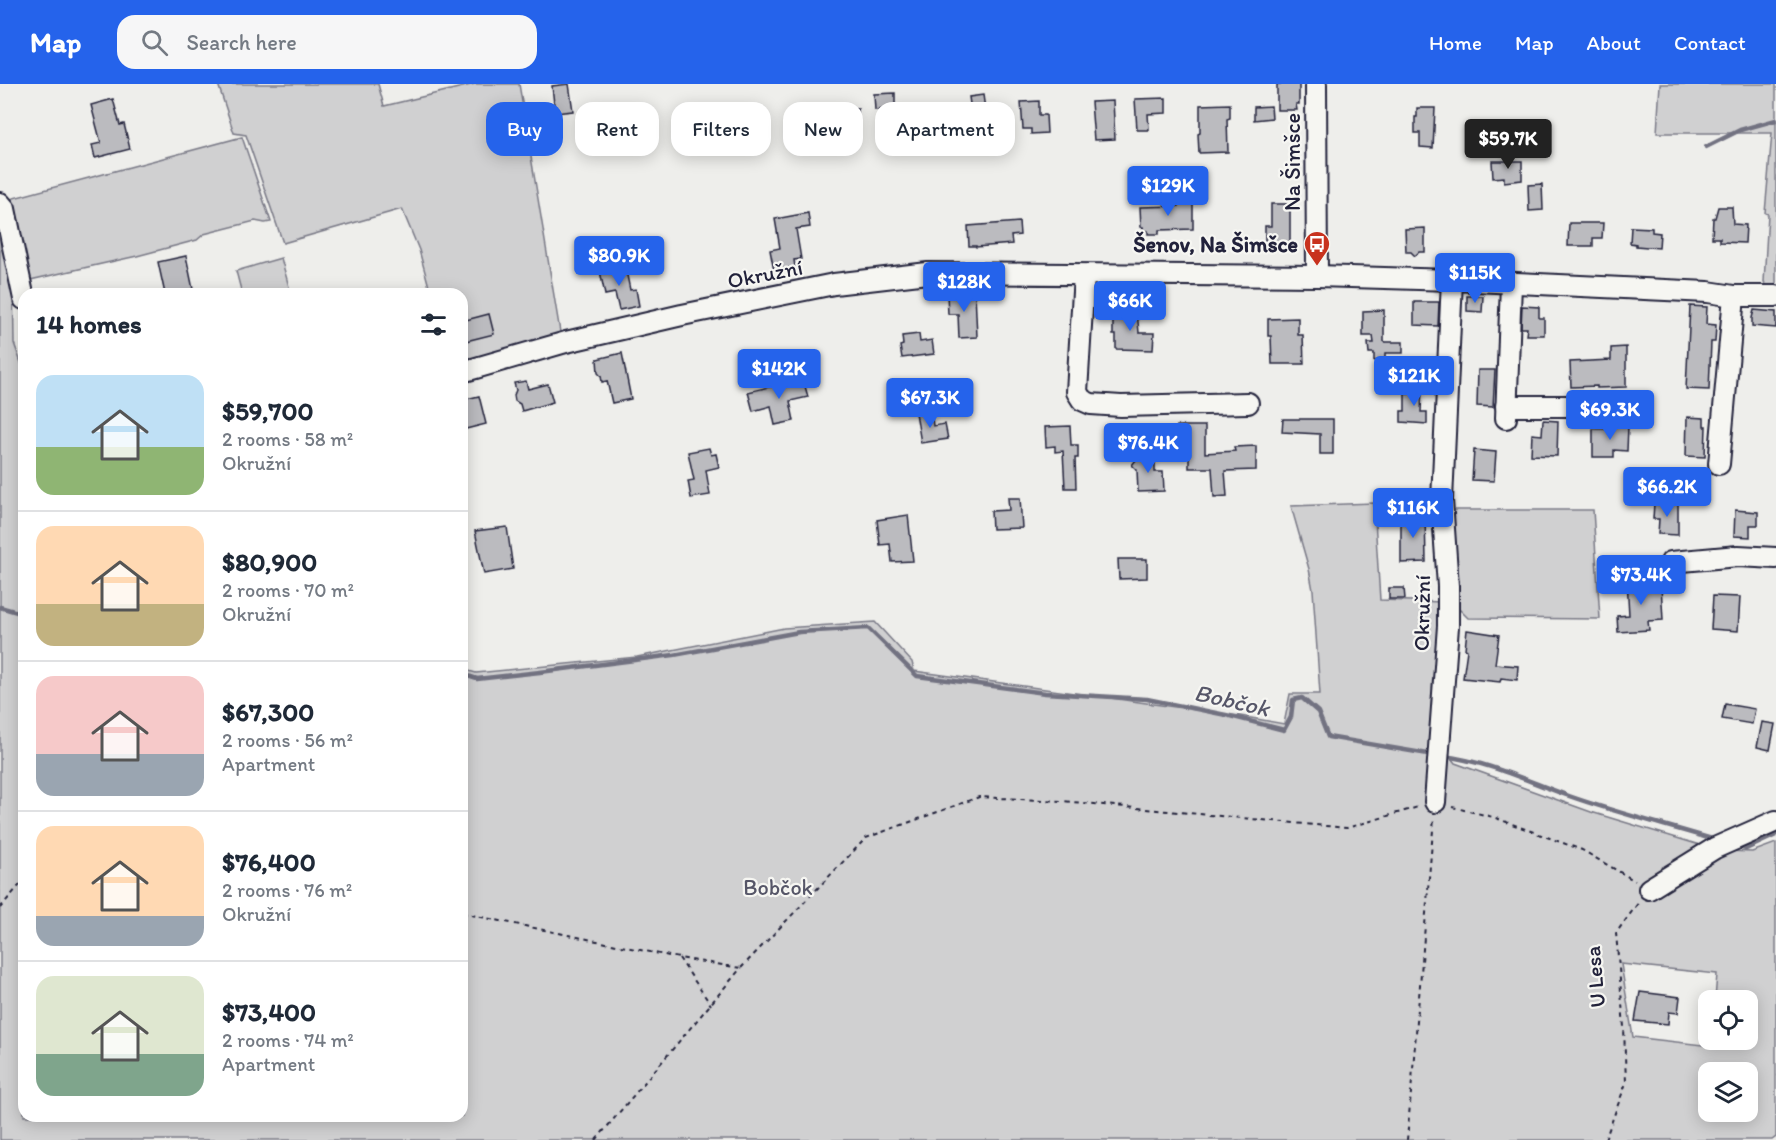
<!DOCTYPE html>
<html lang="en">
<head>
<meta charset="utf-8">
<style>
	body { margin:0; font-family:Itim,sans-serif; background:#f6f6f7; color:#1f2937; height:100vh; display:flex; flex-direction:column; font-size:22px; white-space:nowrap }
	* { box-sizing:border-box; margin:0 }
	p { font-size:20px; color:#747a83 }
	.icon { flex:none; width:33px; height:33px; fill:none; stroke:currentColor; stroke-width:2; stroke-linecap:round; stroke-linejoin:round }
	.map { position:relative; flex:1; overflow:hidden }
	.sheet { position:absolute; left:18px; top:204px; width:450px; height:834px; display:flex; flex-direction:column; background:#fff; border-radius:18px; box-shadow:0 3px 15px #0003 }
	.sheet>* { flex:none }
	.guide { position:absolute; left:486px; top:18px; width:570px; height:54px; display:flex; gap:12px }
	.buttons { position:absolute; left:1698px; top:906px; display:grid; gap:12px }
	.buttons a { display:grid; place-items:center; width:60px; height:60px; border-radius:12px; background:#fff; box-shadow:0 3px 15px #0003; font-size:30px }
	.price { position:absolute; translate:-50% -51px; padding:0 14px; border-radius:6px; background:#2563eb; color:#fff; font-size:20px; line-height:39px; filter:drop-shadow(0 2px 3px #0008) }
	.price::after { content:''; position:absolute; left:50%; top:36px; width:18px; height:14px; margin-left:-9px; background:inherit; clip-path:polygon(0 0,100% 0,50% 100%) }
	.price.current { background:#222; color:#fff }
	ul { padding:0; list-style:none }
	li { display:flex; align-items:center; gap:18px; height:150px; padding:0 18px }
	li+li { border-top:2px solid #e0e1e3 }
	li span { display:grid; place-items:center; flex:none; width:168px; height:120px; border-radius:18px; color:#555 }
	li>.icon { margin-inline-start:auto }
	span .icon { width:72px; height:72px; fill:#fffc; stroke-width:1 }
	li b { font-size:26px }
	h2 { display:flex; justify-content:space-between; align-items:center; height:72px; padding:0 18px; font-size:26px }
	.pill { padding:0 21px; border-radius:18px; background:#fff; box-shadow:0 3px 15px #0003; font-size:21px; line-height:54px }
	.pill.current { background:#2563eb; color:#fff }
	header { display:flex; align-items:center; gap:36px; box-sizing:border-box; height:84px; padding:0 30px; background:#2563eb; color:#fff }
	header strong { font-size:28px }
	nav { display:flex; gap:33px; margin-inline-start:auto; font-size:21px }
	.search { width:420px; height:54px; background:#f6f6f7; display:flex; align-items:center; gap:15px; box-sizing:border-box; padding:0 21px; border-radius:18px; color:#747a83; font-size:22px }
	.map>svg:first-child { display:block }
</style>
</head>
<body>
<header>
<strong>Map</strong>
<div class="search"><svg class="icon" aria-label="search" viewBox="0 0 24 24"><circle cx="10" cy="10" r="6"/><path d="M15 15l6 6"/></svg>Search here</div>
<nav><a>Home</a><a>Map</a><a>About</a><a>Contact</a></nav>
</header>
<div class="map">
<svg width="1776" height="1056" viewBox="0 0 1776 1056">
	<rect width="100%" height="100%" fill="#eeeeeb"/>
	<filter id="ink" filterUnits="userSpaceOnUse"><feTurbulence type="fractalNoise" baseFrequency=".0167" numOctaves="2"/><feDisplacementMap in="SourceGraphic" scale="12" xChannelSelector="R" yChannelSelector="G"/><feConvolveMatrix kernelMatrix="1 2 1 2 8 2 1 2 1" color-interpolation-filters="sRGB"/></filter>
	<g filter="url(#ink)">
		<g fill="#d0d0d1" stroke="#797986" stroke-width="1.5" fill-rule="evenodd">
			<polygon points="218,0 378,0 384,22 475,0 519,0 561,254 462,280 462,210 431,210 419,166 402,125 283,159 246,51 234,49"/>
			<polygon points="1660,0 1776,0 1776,203 1768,203 1764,198 1768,130 1765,129 1772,49 1657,49"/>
			<polygon points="242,53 271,138 265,139 255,137 204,150 197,156 137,172 30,196 10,115"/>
			<path d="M0 143 13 186 14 259 24 287V1032H462V585L476 589 637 573 784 544 875 538 912 578 914 587 1240 632 1284 640 1290 610H1320L1313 506 1309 485 1291 422 1374 419 1380 516 1443 518 1433 651 1455 679 1591 728 1703 762 1726 767 1752 768 1776 759V1053L1772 1056H0ZM1621 880 1717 890 1715 916H1748V956H1712L1711 962 1633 953ZM1708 988H1748V1028H1708Z"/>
			<polygon points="281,174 291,210 242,210 236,187"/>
			<polygon points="1448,426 1593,426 1600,535 1468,534 1457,523"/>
		</g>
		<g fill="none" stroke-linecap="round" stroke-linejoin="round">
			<g stroke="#727281" stroke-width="4.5">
				<polyline points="1706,63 1740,46 1776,36"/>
				<polyline points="0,523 24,530"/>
				<polyline points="462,590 477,595 540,588 674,571 799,548 868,544 917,592 1045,609 1147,615 1226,631 1284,646 1291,633 1293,616 1302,614 1318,628 1328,653 1434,671"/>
				<path d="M1442 672C1487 677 1527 697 1569 712 1617 729 1666 741 1715 756"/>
				<polyline points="1734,762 1746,765 1776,751"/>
			</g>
		</g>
		<g fill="#bbbbbf" stroke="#22223b" stroke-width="1.5">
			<polygon points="569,0 573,27 555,29 552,2"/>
			<polygon points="1277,0 1299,0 1299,20 1296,20 1297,26 1277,26"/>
			<polygon points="895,9 895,25 875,26 874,10"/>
			<polygon points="983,11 986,32 979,33 983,62 964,64 961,40 953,41 951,29 971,27 969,13"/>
			<polygon points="1166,14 1166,29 1148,30 1149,46 1137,46 1135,15"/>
			<polygon points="113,15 120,41 124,40 130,65 95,74 92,61 101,59 91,21"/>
			<polygon points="1039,17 1039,31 1046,31 1047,49 1031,50 1031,45 1023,45 1021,18"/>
			<polygon points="1113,17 1115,55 1094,56 1091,18"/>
			<polygon points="1230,20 1230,34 1227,35 1228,68 1199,69 1198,50 1200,49 1200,21"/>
			<polygon points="1271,22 1272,34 1254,36 1254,23"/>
			<polygon points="1417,24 1435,24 1433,64 1420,63 1420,49 1415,49 1415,33 1417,33"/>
			<polygon points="858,25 858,40 836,41 836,25"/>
			<polygon points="1492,77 1522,77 1522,96 1504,98 1504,93 1493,94"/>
			<polygon points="1542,100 1543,126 1529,127 1528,101"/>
			<polygon points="1179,114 1193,114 1193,145 1159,146 1159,150 1148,150 1148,147 1143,147 1143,143 1141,143 1140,123 1179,122"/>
			<polygon points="1271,120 1290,120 1290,166 1265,166 1265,142 1271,142"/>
			<polygon points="1718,123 1732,123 1733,140 1746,141 1745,159 1720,158 1720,154 1712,154 1713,134 1715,134"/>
			<polygon points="808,129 810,143 796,145 801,175 794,176 795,183 774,187 770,166 780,164 775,135"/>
			<polygon points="1019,138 1020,151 1011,152 1012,160 976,163 976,162 969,162 968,142"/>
			<polygon points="1569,139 1603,139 1602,154 1593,154 1593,162 1568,162"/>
			<polygon points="1631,143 1652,144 1652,148 1660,149 1659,164 1636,162 1636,160 1630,159"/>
			<polygon points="1425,144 1425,168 1419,168 1415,172 1411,168 1406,168 1405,145"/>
			<polygon points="186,172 194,210 165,210 158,178"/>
			<polygon points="625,182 630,206 636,205 639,222 619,226 615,209 605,211 600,187"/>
			<polygon points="975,209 977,253 959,254 958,230 948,230 947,210"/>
			<polygon points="1467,212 1483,212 1482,228 1467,227"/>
			<polygon points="1414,218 1439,218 1438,242 1414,241"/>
			<polygon points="1522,222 1539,223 1539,234 1544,234 1544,251 1526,251 1527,244 1521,244"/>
			<polygon points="1690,222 1707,223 1706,240 1716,241 1715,258 1711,258 1709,306 1686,305"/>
			<polygon points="1113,226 1137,227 1139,249 1154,249 1153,266 1116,265 1116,251 1113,251"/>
			<polygon points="1384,226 1384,258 1403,258 1403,269 1385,269 1385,276 1374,277 1374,269 1369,269 1368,259 1374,259 1373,252 1363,252 1363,227"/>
			<polygon points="1754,226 1776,228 1776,244 1752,242 1752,234"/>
			<polygon points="489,230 494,250 462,258 462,237"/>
			<polygon points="1298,234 1298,251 1303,251 1304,280 1272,280 1271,252 1268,252 1268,235"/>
			<polygon points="919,250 920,258 932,256 934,270 902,274 900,262 903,261 902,252"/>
			<polygon points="1626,263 1626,303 1597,304 1597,302 1571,303 1570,278 1611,276 1611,264"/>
			<polygon points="622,269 631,315 612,319 607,297 602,298 601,292 598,289 597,275"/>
			<polygon points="1478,286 1495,286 1493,323 1477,322"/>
			<polygon points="803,295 808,313 790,317 794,337 775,341 771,322 753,327 748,308"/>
			<polygon points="526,297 528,305 548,300 553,318 522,327 520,320 515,317 514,311 516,306 514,299"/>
			<polygon points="1409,301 1422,302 1421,328 1427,328 1427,340 1401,338 1401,327 1405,327 1405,309 1408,310"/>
			<polygon points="479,312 486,340 462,346 462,316"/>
			<polygon points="931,327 933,342 945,340 948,355 921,359 916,329"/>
			<polygon points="1687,333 1704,334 1704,342 1706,342 1705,373 1686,372"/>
			<polygon points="1283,335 1333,335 1333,370 1320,370 1320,350 1282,348"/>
			<polygon points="1543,336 1558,337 1557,372 1531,371 1532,350 1542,351"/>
			<polygon points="1070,342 1071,361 1078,361 1078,374 1075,374 1076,404 1065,404 1063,367 1055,368 1055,362 1046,363 1045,343"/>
			<polygon points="1177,342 1205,342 1205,369 1235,367 1234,363 1256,362 1256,386 1225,387 1227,412 1214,413 1212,384 1189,384 1189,371 1177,371"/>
			<polygon points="1613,342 1628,342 1627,367 1614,366 1614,373 1593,373 1593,345 1613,345"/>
			<polygon points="709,364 711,371 716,370 719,383 706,386 710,411 691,414 688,397 694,396 688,368"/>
			<polygon points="1474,366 1496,368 1494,397 1472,396"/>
			<polygon points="1136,370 1155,370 1155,388 1163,388 1164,407 1138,408 1137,386 1132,381 1136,376"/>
			<polygon points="1008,414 1020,414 1022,444 992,445 991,427 1009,426"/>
			<polygon points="1654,419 1678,420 1678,451 1658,450 1659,435 1653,435"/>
			<polygon points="1735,426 1758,428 1758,441 1750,441 1750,453 1734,452"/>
			<polygon points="908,431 913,477 892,478 890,460 880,461 877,436"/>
			<polygon points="1425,431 1426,478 1401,479 1401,432"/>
			<polygon points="507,443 513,485 484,490 475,447"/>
			<polygon points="1118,475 1147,475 1147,494 1119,495"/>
			<polygon points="1645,494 1646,502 1661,501 1663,536 1648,537 1649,546 1618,548 1617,532 1629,531 1627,495"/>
			<polygon points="1389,504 1404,504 1405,515 1389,515"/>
			<polygon points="1713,512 1740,513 1738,547 1711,545"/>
			<polygon points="1467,546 1499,551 1495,580 1518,582 1517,596 1501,594 1500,598 1463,594 1467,566 1465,565"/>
			<polygon points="1725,620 1755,625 1752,640 1722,635"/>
			<polygon points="1762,638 1775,640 1770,666 1757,663"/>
			<polygon points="1640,908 1680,913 1678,929 1669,928 1668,940 1635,937"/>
		</g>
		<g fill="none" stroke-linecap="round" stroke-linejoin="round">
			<g stroke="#22223b" stroke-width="24">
				<g id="minor">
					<polyline points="1316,0 1317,192"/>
					<polyline points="0,119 5,125 24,215"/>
					<polyline points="1084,191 1077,308 1082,316 1091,320 1121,322 1248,319"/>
					<polyline points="462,288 566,258 682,231 834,200 928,189 1317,192 1452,196 1708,208 1734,212 1776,212"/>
					<polyline points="1506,322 1567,322"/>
					<polyline points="1506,334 1511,200"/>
					<polyline points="1719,380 1734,212"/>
					<polyline points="1671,478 1738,472 1776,474"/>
					<polyline points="1435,718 1448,542 1448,502 1442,416 1452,196"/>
					<polyline points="1649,805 1715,764 1776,737"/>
				</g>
			</g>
			<g stroke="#22223b" stroke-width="2" stroke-dasharray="4.5 4.5" stroke-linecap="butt">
				<polyline points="1452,723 1493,733 1582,766 1635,797"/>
				<polyline points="0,824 24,796"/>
				<polyline points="462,829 679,874 741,884"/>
				<polyline points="679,874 711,921"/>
				<polyline points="596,1056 741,884 866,754 979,713 1062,717 1347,744 1418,723"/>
				<polyline points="1407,1056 1434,734"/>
				<polyline points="1605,1056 1626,999 1624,943 1616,849 1639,818"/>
			</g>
			<use href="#minor" stroke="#f6f6f2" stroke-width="20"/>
		</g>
	</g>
	<defs>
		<g id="bus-pin" transform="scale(1.35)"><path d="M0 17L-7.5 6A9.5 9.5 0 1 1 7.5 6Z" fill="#c8321e" stroke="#f6f6f2"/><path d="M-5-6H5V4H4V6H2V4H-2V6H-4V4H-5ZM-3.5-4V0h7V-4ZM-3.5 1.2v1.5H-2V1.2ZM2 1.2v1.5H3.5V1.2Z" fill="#fff"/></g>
	</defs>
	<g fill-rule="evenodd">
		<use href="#bus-pin" x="1317" y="160"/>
	</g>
	<g text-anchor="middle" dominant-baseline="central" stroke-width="4.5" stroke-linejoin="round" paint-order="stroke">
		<g font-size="22" fill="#22223b" stroke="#f6f6f2">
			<text transform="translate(1292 78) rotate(-90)">Na Šimšce</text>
			<text transform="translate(765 190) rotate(-11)">Okružní</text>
			<text transform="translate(1422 529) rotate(-89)">Okružní</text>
			<text transform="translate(1595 893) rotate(-95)">U Lesa</text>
		</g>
		<g font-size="22" font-weight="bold" fill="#22223b" stroke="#f6f6f2" text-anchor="end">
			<text x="1298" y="160">Šenov, Na Šimšce</text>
		</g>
		<g font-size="22" fill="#565668" stroke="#f6f6f2">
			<text x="778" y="803">Bobčok</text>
		</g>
		<g font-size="24" font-style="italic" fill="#575769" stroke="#f6f6f2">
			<text transform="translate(1232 616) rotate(13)">Bobčok</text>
		</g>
	</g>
</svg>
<div class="buttons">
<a><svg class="icon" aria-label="locate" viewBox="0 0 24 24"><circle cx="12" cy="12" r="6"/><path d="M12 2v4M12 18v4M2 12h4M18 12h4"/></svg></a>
<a><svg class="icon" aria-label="layers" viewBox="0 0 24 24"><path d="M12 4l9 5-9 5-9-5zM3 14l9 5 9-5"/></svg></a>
</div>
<b class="price current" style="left:1508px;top:86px">$59.7K</b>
<b class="price" style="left:1168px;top:133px">$129K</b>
<b class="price" style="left:619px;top:203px">$80.9K</b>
<b class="price" style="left:1475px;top:220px">$115K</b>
<b class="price" style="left:964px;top:229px">$128K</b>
<b class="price" style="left:1130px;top:248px">$66K</b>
<b class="price" style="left:779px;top:316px">$142K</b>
<b class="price" style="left:1414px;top:323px">$121K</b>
<b class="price" style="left:930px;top:345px">$67.3K</b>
<b class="price" style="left:1610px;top:357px">$69.3K</b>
<b class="price" style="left:1148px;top:390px">$76.4K</b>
<b class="price" style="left:1667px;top:434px">$66.2K</b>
<b class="price" style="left:1413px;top:455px">$116K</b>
<b class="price" style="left:1641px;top:522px">$73.4K</b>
<div class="guide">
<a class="pill current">Buy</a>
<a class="pill">Rent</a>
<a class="pill">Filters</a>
<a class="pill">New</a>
<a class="pill">Apartment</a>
</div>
<section class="sheet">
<h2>14 homes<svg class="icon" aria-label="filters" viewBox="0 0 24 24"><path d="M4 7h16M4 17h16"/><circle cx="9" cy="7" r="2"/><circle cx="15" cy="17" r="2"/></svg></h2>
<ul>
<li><span style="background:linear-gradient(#bfe0f5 60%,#8fb573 0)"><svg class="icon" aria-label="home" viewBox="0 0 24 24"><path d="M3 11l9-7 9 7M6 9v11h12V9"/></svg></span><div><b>$59,700</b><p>2 rooms · 58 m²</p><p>Okružní</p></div></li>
<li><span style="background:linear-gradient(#ffd9b3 65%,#c2b280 0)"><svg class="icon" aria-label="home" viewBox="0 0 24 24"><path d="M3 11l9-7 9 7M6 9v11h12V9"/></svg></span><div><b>$80,900</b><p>2 rooms · 70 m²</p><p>Okružní</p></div></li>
<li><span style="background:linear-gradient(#f6c9c9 65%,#9aa5b1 0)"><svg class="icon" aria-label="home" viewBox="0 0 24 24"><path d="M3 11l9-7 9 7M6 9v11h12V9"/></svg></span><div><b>$67,300</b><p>2 rooms · 56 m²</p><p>Apartment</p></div></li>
<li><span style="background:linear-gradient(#ffd9b3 75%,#9aa5b1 0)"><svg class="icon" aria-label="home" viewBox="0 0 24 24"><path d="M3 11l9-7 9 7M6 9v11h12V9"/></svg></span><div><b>$76,400</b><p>2 rooms · 76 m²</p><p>Okružní</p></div></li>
<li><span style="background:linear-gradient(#dfe7d0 65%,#7fa58c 0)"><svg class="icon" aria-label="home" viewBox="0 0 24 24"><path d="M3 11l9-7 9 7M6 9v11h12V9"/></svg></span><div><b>$73,400</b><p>2 rooms · 74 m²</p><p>Apartment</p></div></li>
</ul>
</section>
</div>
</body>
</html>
